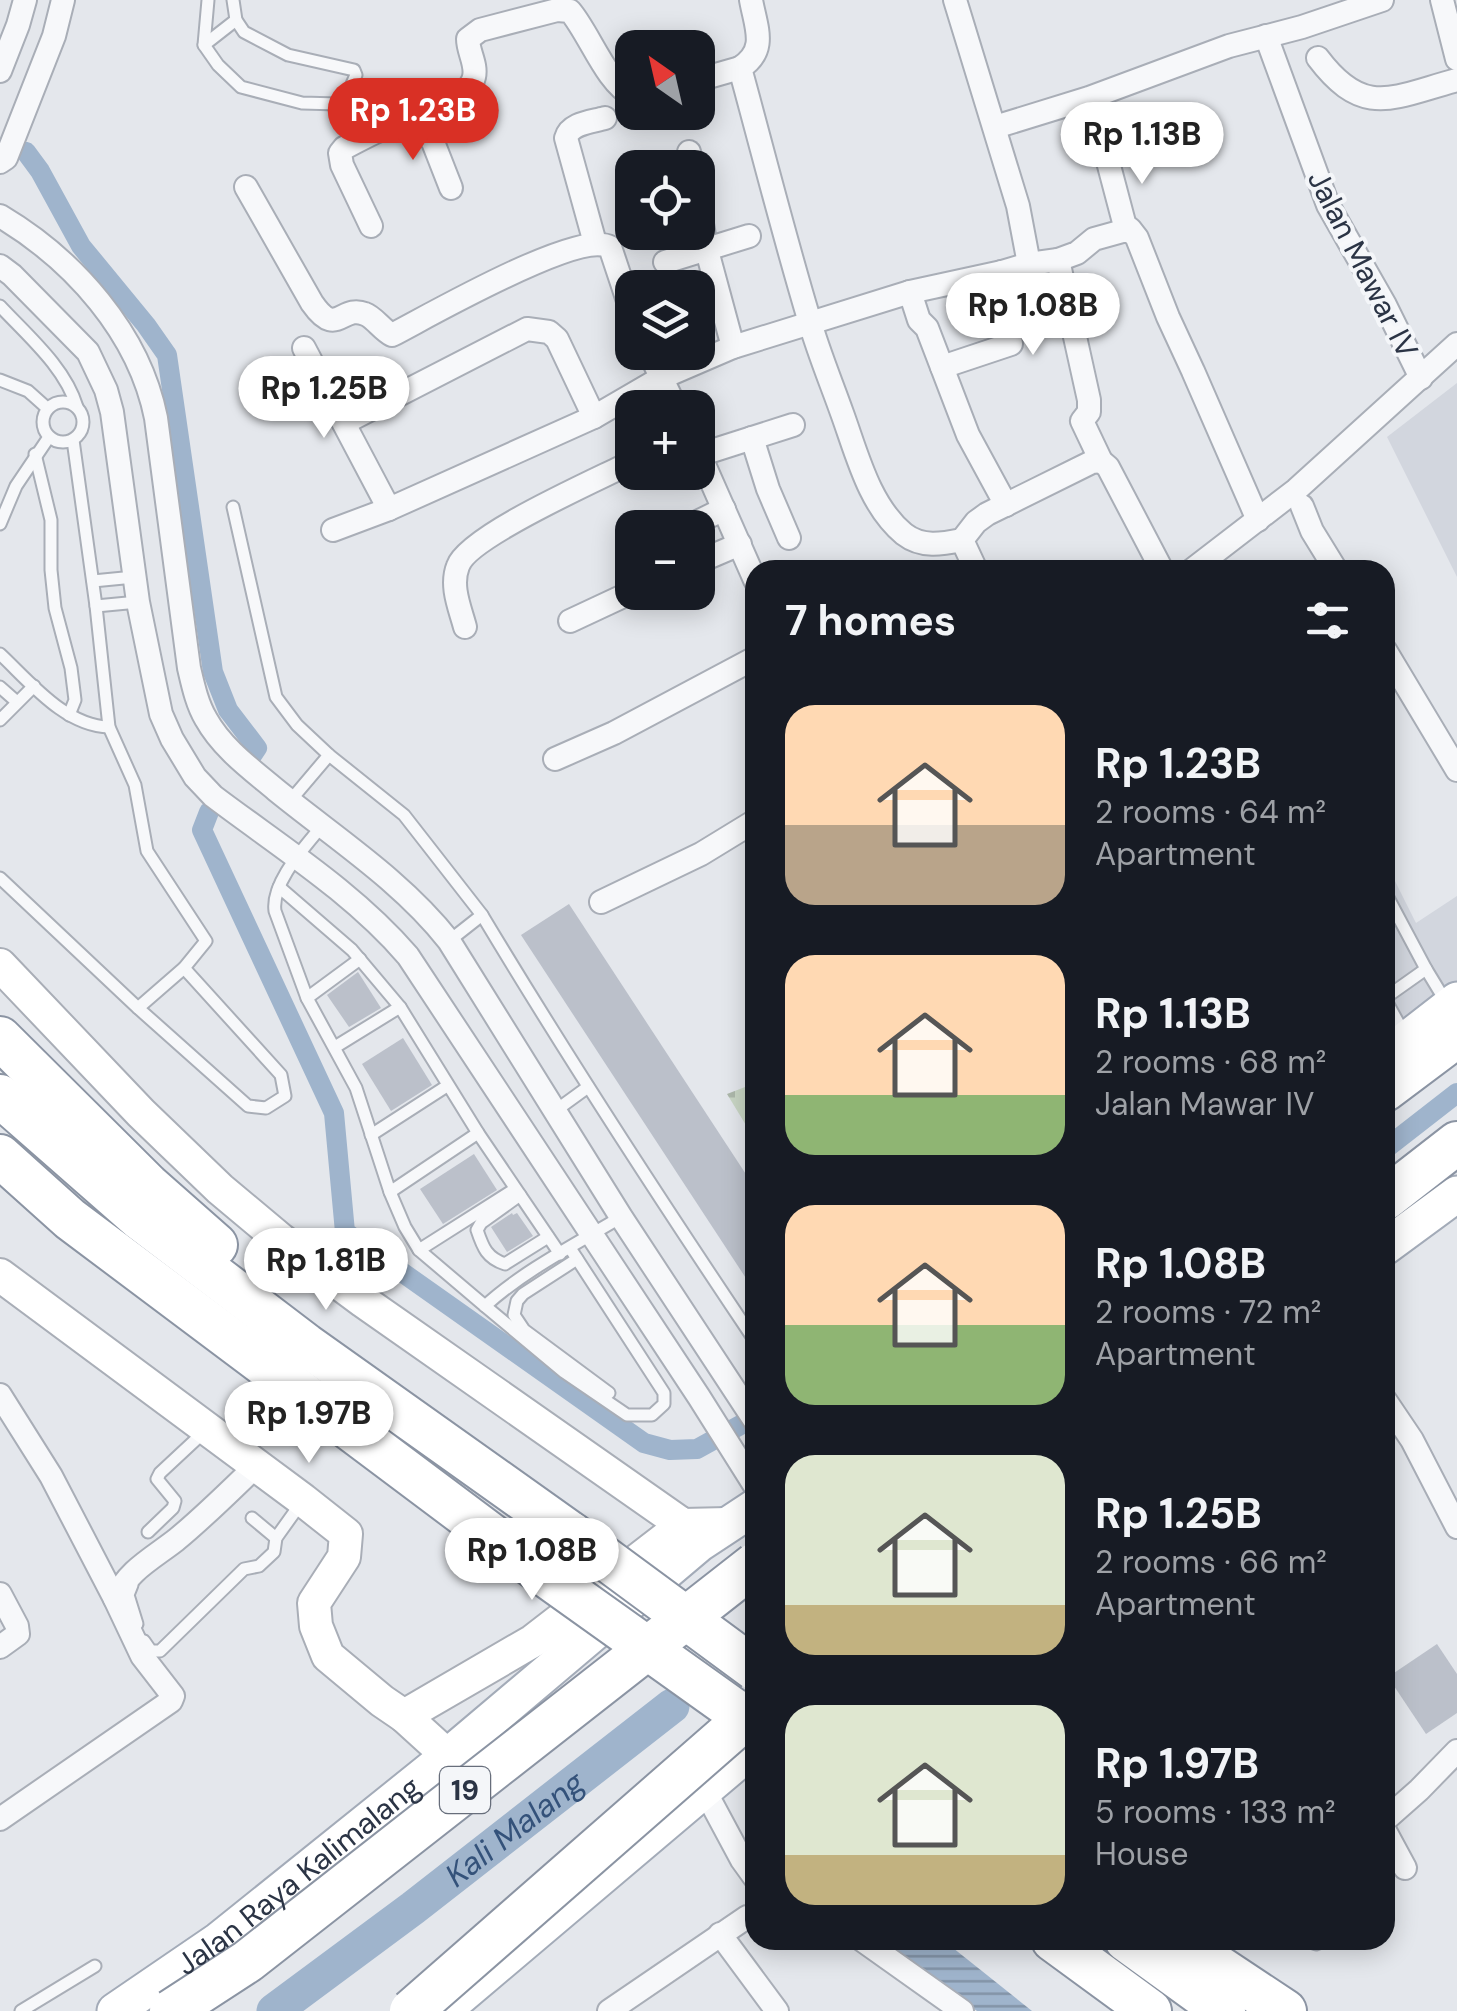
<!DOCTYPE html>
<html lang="en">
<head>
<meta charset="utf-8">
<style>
	body { margin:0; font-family:"DM Sans",sans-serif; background:#242831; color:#f1f3f6; height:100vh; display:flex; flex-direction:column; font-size:38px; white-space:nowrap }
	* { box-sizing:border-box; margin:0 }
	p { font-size:32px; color:#9ea1a6 }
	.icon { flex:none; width:55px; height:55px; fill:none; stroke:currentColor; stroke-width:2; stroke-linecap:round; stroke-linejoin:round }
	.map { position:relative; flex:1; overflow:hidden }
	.panel { position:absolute; left:745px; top:560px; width:650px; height:1390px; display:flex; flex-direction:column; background:#171b24; border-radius:30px; box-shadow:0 5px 25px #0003 }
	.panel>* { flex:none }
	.needle { width:65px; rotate:326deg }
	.tools { position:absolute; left:615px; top:30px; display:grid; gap:20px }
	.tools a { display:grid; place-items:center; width:100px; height:100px; border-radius:20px; background:#171b24; box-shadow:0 5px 25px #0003; font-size:50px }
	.price { position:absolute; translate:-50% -85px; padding:0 22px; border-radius:35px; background:#fff; color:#222; font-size:32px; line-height:65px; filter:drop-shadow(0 2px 5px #0008) }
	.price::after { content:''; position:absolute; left:50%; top:60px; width:30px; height:22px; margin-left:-15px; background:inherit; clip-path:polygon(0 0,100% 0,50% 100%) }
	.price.selected { background:#d93025; color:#fff }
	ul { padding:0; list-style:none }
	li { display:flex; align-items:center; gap:30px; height:250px; padding:0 40px }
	li span { display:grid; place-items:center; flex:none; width:280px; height:200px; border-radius:30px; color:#555 }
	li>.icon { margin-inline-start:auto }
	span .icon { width:120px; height:120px; fill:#fffc; stroke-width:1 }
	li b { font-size:42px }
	h2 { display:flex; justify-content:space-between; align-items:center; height:120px; padding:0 40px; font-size:42px }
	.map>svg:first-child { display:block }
</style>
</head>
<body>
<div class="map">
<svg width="1457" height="2011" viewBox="0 0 1457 2011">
	<defs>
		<pattern id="cemetery-stones" width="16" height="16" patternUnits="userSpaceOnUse" patternTransform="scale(2.5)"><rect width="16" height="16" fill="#c9d6c5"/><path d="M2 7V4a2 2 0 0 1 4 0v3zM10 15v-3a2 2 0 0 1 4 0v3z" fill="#adb8ab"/></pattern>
		<pattern id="water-rules" width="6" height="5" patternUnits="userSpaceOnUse" patternTransform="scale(2.5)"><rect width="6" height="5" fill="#9fb4cc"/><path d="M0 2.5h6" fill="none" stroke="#8293a7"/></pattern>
	</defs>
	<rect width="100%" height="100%" fill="#e4e7ec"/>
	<g fill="#d2d6de">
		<polygon points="1457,383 1457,577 1387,437"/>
		<polygon points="1385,861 1416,923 1457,896 1457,1000 1385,1056"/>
	</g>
	<polygon fill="url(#cemetery-stones)" points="745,1087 755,1088 755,1140 727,1094"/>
	<polygon fill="url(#water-rules)" points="878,1940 943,1940 1032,2011 977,2011"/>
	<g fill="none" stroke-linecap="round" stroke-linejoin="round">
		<g stroke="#9fb4cc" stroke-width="20">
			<polyline points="26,152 40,171 81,246 146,325 167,355 213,672 228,710 257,748 251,757"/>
			<polyline points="209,812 202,830 334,1113 345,1232 644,1443 670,1450 697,1449 755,1417"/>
			<polyline points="1385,1149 1457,1093"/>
			<polyline points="672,1706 702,1683"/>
		</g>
		<path stroke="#9fb4cc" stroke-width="35" id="s1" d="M274 2011 413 1908 672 1706"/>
	</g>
	<g fill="#bbc0ca">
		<polygon points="569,904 755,1188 755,1292 521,935"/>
		<polygon points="358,972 381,1008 349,1027 327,995"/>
		<polygon points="403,1038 432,1085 391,1111 362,1064"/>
		<polygon points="474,1154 497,1190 443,1224 420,1189"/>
		<polygon points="512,1213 513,1215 517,1213 533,1236 507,1252 491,1227"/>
		<polygon points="1437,1644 1457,1674 1457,1713 1426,1734 1388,1677"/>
	</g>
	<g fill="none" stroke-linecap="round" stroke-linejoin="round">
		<g stroke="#a9aeb7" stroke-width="15">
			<g id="lane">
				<polyline points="208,0 204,45 218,65 241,87 302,103 338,104 345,100 356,75 354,70 288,55 244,32 236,20 233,0"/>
				<polyline points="204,45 236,20"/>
				<path d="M0 306C28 336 65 367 77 407"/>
				<polyline points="0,380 28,391 47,408"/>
				<circle cx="63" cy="422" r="20"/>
				<polyline points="35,454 51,520 51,570 55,608 71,668 75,700 69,715"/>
				<polyline points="233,507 276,697 297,725 329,755 404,815 482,915 449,941"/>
				<polyline points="0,524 16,486 49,437"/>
				<polyline points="93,581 134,577"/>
				<polyline points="96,606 138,602"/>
				<path d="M0 654C30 682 65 726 109 727"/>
				<polyline points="0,687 17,702"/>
				<polyline points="0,720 34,686"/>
				<polyline points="290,801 329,755"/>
				<path d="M321 827C304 848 271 883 275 911L307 998 356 1088 390 1192 405 1227 419 1250 485 1306"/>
				<polyline points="0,878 138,1008 184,968 206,941 147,851 135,785 109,727 96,606 73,440"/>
				<polyline points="279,887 352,950 400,1007 478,1133 560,1254"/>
				<polyline points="1385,892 1426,969 1446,1002"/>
				<path d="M482 915C569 1060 661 1201 755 1341"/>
				<polyline points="307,998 360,959"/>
				<polyline points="1385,998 1426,969"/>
				<polyline points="1385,999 1405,1035"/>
				<polyline points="138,1008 248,1106 266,1108 285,1096 281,1075 184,968"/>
				<polyline points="335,1047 400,1007"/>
				<polyline points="555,1111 588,1087"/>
				<polyline points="371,1135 447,1086"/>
				<polyline points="390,1192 478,1133"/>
				<path d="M520 1195 481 1223 477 1230C483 1248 487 1258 505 1264L548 1237"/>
				<path d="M570 1248 664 1393V1404L652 1415H627L564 1372 485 1306C523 1271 576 1244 621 1217"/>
				<polyline points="419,1250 515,1189"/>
				<polyline points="577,1259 523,1294 517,1301 514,1315 524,1330 609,1393"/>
				<polyline points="252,1518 276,1538"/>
				<polyline points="148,1532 173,1508 175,1501 157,1479 160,1473 204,1432"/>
				<polyline points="132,1585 128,1595 137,1624"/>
				<polyline points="144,1641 151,1651 160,1651 244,1569 259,1566 274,1552 276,1538 301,1503"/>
				<polyline points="1305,1940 1316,1944 1326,1940"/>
				<polyline points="21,2011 95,1966"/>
			</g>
		</g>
		<g stroke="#a9aeb7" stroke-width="26">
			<g id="street">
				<path d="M751 0C756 28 768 50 740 68 763 152 784 236 809 319 818 351 831 382 842 413 857 454 869 505 904 534 922 548 942 544 962 540L976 522 987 514 1092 462 1101 461"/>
				<polyline points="955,0 1018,206 1029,264"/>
				<polyline points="1442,0 1457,59"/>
				<polyline points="1266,36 1328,205 1385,305 1421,378"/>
				<path d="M1318 58C1364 119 1393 97 1457 80"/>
				<polyline points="0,71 18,25 25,0"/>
				<polyline points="698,80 740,68"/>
				<polyline points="415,117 433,142 451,188"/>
				<polyline points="995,127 1089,98 1229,46 1302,27 1382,0"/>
				<polyline points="689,152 692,168"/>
				<polyline points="1107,158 1126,230"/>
				<polyline points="0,162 6,158 54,36 63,0"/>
				<path d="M246 187 312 303C337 339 341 304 365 314 374 317 382 330 392 335 429 316 577 230 610 247L632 313"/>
				<polyline points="698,201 706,247 733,347"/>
				<path d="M0 216C74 260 139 333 156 418L189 668C193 685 197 704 206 719 222 748 251 769 276 790 335 838 402 881 449 941L621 1217 755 1421"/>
				<path d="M371 226 342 165 340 153 344 148C356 142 368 135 380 130 402 120 469 102 474 77 477 64 468 52 468 39L480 30 557 10 570 11C589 33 607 84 632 95"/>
				<path d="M595 243 566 138C570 123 591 122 605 118"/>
				<polyline points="1058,260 1089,400 1089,412 1082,421 1101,461 1108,467 1162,570"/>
				<polyline points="665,262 749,236"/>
				<path d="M0 266 12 275 88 352 106 390 112 412 138 602 161 714 172 739 195 777 213 796C279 846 353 892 408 956L699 1397 755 1486"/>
				<polyline points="910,292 919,320 927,328 968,435 1006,505"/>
				<polyline points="304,348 389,509"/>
				<polyline points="649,352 676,408"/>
				<polyline points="942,367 1011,344 1002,272"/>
				<polyline points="344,423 527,329 549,332 557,339 594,417"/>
				<polyline points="752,438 768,489 789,538"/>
				<polyline points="698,451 755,580"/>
				<polyline points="699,455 793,425"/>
				<polyline points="1302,506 1312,531 1336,570"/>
				<polyline points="685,528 724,509"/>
				<polyline points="333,530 389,509 594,417 661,378 733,347 910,292 1002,272 1029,264 1058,260 1077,253 1094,239 1130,229 1137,238 1168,317 1193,371 1258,520"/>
				<polyline points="962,540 976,570"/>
				<polyline points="698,562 740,544"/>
				<polyline points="1192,570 1296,490 1457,344"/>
				<polyline points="570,621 632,592"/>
				<path d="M465 627C460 608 450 586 458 566 468 536 599 479 632 462"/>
				<polyline points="1385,650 1457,770"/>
				<polyline points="555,759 614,733 755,658"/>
				<polyline points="601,902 701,854 755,821"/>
				<polyline points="0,1395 51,1476 115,1599 142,1656 173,1696 171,1701 0,1819"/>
				<polyline points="1385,1400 1412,1440 1457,1527"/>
				<polyline points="0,1594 17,1626 18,1634 0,1647"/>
				<path d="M115 1599C127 1571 153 1558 176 1540 204 1517 231 1490 257 1465"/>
				<polyline points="705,1791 742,1860 755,1878"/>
				<polyline points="1385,1820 1419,1790 1457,1751"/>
				<polyline points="1385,1831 1405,1868"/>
				<polyline points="720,1934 777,2011"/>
				<polyline points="862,1940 962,2011"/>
				<polyline points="609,2011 747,1917"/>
			</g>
		</g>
		<g stroke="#a9aeb7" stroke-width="36">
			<g id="secondary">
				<polyline points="0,965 141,1113 220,1189 281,1240 363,1301 683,1525 728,1524"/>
				<polyline points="0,1275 303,1500 346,1534 344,1557 314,1603 316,1626 328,1656 382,1701 404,1716 448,1756"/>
				<polyline points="404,1716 533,1641 683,1525"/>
			</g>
		</g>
		<g stroke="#a3abb8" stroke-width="39">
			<g id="primary">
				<polyline points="1385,1056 1457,1000"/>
				<polyline points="1385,1247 1457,1194"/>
				<path id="s2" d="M115 2011 219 1940 448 1756 699 1544 755 1507"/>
				<polyline points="443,2011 755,1747"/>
			</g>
		</g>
		<g stroke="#8b94a3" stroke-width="46">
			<g id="highway">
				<polyline points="0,1038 148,1185 216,1245"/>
				<polyline points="1385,1090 1457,1036"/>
				<polyline points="0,1096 139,1218 306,1345 572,1534"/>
				<polyline points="0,1156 70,1219 542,1573"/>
				<polyline points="1385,1199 1457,1143"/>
				<polyline points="1053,1940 1150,2011"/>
				<polyline points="1126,1940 1224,2011"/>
				<polyline points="1178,1940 1285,2011"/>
			</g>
		</g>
		<use href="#lane" stroke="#f7f8fa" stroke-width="11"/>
		<use href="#street" stroke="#f7f8fa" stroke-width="22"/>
		<use href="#secondary" stroke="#fff" stroke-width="32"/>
		<use href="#primary" stroke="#fff" stroke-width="35"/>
		<use href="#highway" stroke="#fff" stroke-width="42"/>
		<g stroke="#8b94a3" stroke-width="46" stroke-linecap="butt">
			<g id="highway-bridge">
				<polyline points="572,1534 755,1669"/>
				<polyline points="542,1573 755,1725"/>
				<polyline points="171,2011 248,1961 755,1564"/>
				<polyline points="411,2011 755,1710"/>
			</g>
		</g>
		<use href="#highway-bridge" stroke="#fff" stroke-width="42"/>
	</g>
	<g text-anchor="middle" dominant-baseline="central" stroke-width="8" stroke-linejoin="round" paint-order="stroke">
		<rect fill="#f4f6f9" stroke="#676e7b" stroke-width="2.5" x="440" y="1767" width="50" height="46" rx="8"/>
		<g font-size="28" font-weight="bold" fill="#2b3445">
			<text x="465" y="1790">19</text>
		</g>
		<g font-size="30" fill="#2b3445" stroke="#f4f6f9">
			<text transform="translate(1363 264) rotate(63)">Jalan Mawar IV</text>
			<text stroke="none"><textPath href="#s2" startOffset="228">Jalan Raya Kalimalang</textPath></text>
		</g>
		<g font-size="32" font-style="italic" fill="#34527a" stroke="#f4f6f9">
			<text stroke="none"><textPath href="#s1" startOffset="302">Kali Malang</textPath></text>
		</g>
	</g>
</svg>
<div class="tools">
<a><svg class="needle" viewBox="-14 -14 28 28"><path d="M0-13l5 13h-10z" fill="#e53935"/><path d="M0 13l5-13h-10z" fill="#9ea1a6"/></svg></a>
<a><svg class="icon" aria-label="locate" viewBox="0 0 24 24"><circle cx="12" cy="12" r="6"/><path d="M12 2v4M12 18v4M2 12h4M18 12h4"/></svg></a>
<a><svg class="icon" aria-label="layers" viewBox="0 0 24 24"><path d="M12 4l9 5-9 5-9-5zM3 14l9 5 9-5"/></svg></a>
<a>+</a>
<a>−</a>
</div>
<b class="price selected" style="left:413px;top:163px">Rp 1.23B</b>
<b class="price" style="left:1142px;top:187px">Rp 1.13B</b>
<b class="price" style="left:1033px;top:358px">Rp 1.08B</b>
<b class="price" style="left:324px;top:441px">Rp 1.25B</b>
<b class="price" style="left:326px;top:1313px">Rp 1.81B</b>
<b class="price" style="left:309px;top:1466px">Rp 1.97B</b>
<b class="price" style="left:532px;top:1603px">Rp 1.08B</b>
<section class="panel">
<h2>7 homes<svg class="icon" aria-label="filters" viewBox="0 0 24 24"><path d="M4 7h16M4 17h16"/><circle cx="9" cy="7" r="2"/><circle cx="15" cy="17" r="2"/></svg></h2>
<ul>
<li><span style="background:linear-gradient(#ffd9b3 60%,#b9a48a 0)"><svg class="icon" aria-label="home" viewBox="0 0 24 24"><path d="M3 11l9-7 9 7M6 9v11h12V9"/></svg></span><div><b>Rp 1.23B</b><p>2 rooms · 64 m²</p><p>Apartment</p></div></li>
<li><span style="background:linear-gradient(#ffd9b3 70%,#8fb573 0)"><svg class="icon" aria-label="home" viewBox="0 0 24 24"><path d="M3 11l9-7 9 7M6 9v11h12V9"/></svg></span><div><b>Rp 1.13B</b><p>2 rooms · 68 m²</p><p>Jalan Mawar IV</p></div></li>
<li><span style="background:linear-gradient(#ffd9b3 60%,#8fb573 0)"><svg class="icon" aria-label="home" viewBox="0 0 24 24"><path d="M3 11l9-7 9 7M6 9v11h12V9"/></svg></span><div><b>Rp 1.08B</b><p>2 rooms · 72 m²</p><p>Apartment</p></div></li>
<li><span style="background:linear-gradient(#dfe7d0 75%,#c2b280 0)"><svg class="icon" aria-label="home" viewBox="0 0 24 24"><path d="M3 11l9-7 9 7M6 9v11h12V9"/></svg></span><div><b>Rp 1.25B</b><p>2 rooms · 66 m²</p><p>Apartment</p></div></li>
<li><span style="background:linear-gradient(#dfe7d0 75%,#c2b280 0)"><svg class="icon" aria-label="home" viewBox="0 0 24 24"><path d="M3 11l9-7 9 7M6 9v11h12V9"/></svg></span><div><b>Rp 1.97B</b><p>5 rooms · 133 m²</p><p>House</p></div></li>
</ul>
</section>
</div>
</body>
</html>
